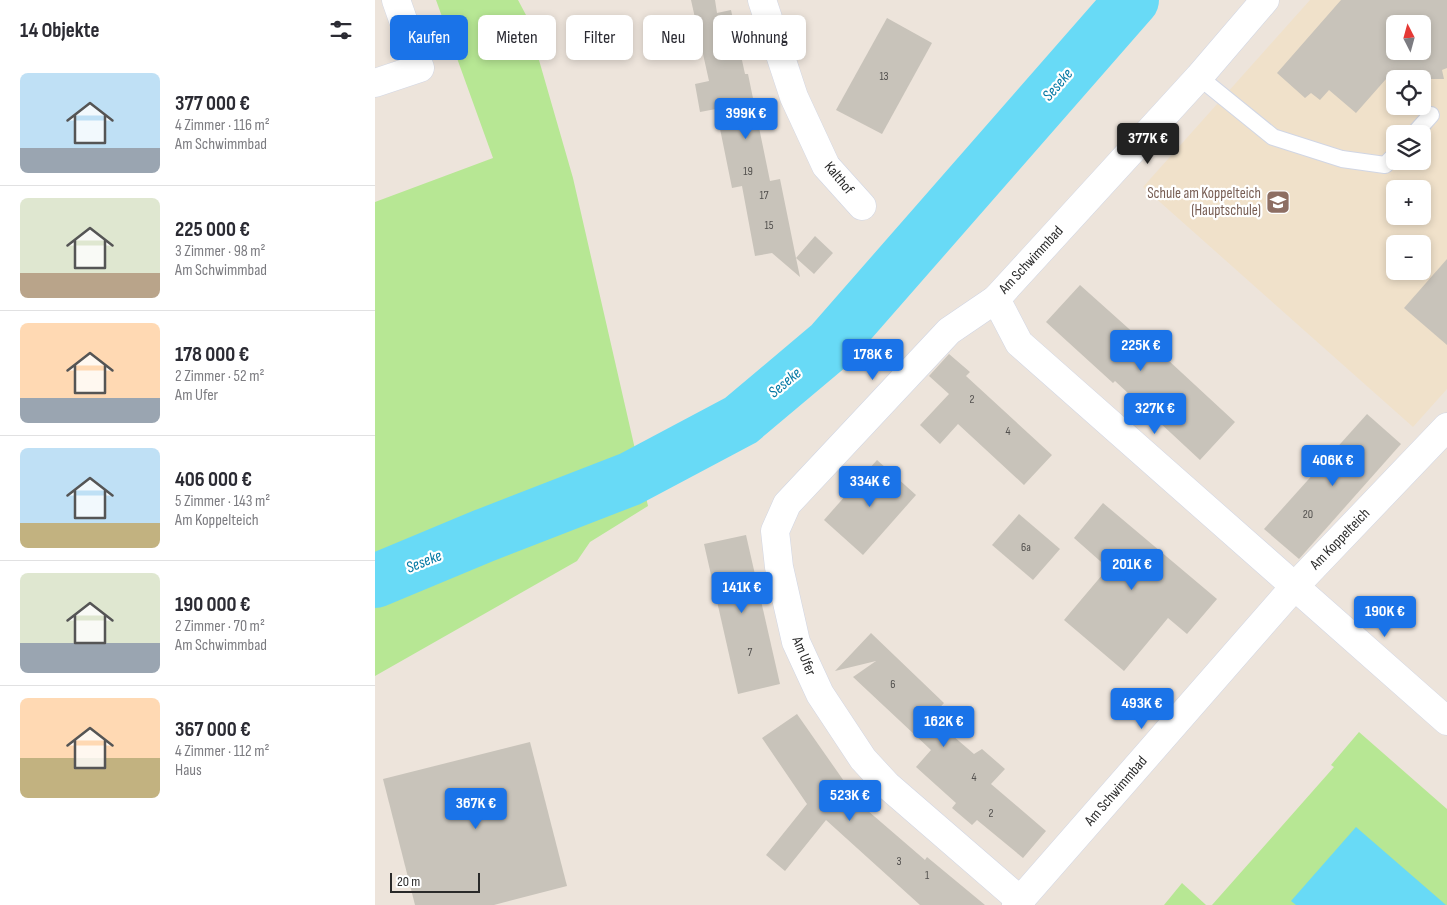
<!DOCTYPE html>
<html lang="de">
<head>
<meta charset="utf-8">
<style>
	body { margin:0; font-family:"Sofia Sans Condensed",sans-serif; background:#f2f2f3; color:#2b2b33; height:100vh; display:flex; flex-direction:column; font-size:19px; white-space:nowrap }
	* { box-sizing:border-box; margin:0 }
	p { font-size:16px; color:#7c7c81 }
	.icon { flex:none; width:28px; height:28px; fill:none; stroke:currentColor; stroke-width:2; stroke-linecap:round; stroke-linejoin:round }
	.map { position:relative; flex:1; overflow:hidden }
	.panel { display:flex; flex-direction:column; background:#fff; width:375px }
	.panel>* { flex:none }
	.hud { position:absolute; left:15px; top:15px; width:475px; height:45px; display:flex; gap:10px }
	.needle { width:32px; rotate:354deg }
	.fabs { position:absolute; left:1011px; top:15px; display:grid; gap:10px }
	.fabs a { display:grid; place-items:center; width:45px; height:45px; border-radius:8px; background:#fff; box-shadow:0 2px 8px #0003; font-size:25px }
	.scale { position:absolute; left:15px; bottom:12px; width:90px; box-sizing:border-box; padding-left:5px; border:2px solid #2a2a2a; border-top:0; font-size:14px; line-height:18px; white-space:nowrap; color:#2a2a2a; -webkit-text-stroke:4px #fff; paint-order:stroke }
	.price { position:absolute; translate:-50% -42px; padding:0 11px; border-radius:5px; background:#1a73e8; color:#fff; font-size:16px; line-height:32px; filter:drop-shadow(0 1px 2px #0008) }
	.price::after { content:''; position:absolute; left:50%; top:30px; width:15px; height:11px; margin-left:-8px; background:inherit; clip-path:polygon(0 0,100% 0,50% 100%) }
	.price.current { background:#222; color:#fff }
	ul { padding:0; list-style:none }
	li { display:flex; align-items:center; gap:15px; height:125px; padding:0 20px }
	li+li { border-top:1px solid #e1e1e2 }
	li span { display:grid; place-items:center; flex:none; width:140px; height:100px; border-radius:8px; color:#555 }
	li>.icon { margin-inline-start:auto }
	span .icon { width:60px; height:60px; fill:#fffc; stroke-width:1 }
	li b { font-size:21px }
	h2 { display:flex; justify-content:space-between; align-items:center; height:60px; padding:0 20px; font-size:21px }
	.chip { padding:0 18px; border-radius:8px; background:#fff; box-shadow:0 2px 8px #0003; font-size:18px; line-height:45px }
	.chip.current { background:#1a73e8; color:#fff }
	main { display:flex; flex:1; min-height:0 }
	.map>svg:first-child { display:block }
</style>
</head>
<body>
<main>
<section class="panel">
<h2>14 Objekte<svg class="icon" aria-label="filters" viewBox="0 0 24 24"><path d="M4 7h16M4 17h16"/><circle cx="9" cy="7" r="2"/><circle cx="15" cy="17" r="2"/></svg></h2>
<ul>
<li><span style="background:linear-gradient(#bfe0f5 75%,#9aa5b1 0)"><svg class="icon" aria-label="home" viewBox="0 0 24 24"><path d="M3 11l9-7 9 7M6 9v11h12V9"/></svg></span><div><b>377 000 €</b><p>4 Zimmer · 116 m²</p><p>Am Schwimmbad</p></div></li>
<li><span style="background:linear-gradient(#dfe7d0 75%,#b9a48a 0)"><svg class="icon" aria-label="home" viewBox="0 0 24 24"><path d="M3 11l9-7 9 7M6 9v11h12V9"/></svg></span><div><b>225 000 €</b><p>3 Zimmer · 98 m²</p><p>Am Schwimmbad</p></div></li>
<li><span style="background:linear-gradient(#ffd9b3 75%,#9aa5b1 0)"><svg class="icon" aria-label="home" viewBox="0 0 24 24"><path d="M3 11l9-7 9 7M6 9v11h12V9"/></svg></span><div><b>178 000 €</b><p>2 Zimmer · 52 m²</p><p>Am Ufer</p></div></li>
<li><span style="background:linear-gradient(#bfe0f5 75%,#c2b280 0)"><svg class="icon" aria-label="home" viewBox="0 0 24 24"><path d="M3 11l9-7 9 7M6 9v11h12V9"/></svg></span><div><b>406 000 €</b><p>5 Zimmer · 143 m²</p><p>Am Koppelteich</p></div></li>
<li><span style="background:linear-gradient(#dfe7d0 70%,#9aa5b1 0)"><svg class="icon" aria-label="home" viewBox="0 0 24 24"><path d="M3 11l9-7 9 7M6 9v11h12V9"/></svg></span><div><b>190 000 €</b><p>2 Zimmer · 70 m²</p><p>Am Schwimmbad</p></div></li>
<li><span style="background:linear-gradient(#ffd9b3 60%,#c2b280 0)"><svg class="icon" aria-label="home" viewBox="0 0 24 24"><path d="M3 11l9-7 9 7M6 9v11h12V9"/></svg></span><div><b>367 000 €</b><p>4 Zimmer · 112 m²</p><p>Haus</p></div></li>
</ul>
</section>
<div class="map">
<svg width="1072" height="905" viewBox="0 0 1072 905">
	<rect width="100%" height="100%" fill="#ede4db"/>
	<path fill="#f0e1ca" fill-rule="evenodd" d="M935 0H1072V389L1038 427 768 187ZM1020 24H1048V51H1020ZM1020 79H1048V106H1020ZM1020 134H1048V161H1020ZM1020 189H1048V216H1020ZM1020 244H1048V271H1020Z"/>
	<g fill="#b7e794">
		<polygon points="61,0 143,0 151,15 198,178 273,506 215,542 202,561 0,676 0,202 118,158"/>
		<polygon points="984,732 1072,809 1072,905 837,905 959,767 956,765"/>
		<polygon points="807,883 831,905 789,905"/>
	</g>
	<polygon fill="#68daf6" points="981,827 1071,905 921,905 916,901"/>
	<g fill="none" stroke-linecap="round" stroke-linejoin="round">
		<polyline stroke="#68daf6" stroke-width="54" points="0,581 108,536 255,479 366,420 455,345 757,0"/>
	</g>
	<g fill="#c8c3ba" fill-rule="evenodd">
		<polygon points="316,0 340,0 342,13 356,10 370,74 373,74 395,181 405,179 421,258 440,236 458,253 439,274 421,258 425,277 397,253 380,256 367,186 357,188 341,109 325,112 320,84 334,81"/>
		<path d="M966 0H1072V68L1067 70 1069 79H1011L981 113 954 90 945 100 936 93 930 98 902 73ZM1020 24H1048V51H1020Z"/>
		<polygon points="512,18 557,43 507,134 461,110"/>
		<polygon points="1072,259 1072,345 1029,308"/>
		<polygon points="705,285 791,362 793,360 860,422 825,460 740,381 738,383 671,322"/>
		<polygon points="574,354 595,372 591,376 677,455 649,485 583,424 565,444 545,425 574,394 554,376"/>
		<polygon points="992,414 1026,444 924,559 889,529"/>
		<polygon points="502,460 541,495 488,555 449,520"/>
		<polygon points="728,503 842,599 812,634 793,618 749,671 689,620 733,568 699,538"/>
		<polygon points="644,514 685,549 658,580 617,545"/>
		<polygon points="371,535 405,684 363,694 329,544"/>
		<polygon points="496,633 569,703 556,717 599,754 607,749 630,769 616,784 671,831 648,858 602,820 597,825 577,808 581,803 541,767 556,750 478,677 501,661 460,671"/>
		<polygon points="422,714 485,804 550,860 552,857 610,905 545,905 451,820 410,871 391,855 432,804 387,738"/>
		<polygon points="155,742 192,886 119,905 40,905 8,779"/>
	</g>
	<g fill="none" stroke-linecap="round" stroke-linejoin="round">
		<g stroke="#d1d6e4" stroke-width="18">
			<g id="lane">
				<polyline points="824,77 898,137 967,159 1010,165 1020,155"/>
				<polyline points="1039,134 1056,115"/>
			</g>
		</g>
		<g stroke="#d1d6e4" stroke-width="29">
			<g id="street">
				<polyline points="387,0 419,97 451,166 487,206"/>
				<polyline points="0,83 45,68 21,0"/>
				<polyline points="621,299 644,343 1072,721"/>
				<polyline points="646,901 512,785 488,759 445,694 421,642 404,567 400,531 412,504 574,331 621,299 824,77 890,0"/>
				<polyline points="641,905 920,586 1072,427"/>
			</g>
		</g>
		<use href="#lane" stroke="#fff" stroke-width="16"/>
		<use href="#street" stroke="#fff" stroke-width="28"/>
	</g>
	<defs>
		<g id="school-square" transform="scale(1.25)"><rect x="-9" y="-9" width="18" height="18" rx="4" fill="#8d6e63" stroke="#fff"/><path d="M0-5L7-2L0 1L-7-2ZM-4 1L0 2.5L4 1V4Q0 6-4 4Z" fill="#fff"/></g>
	</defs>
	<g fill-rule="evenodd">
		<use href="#school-square" x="903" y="202"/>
	</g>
	<g text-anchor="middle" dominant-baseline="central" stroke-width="4.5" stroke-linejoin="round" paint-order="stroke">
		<g font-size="12" fill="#52504e">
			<text x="509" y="76">13</text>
			<text x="373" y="171">19</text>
			<text x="389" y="195">17</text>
			<text x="394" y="225">15</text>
			<text x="597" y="399">2</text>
			<text x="633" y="431">4</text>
			<text x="933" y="514">20</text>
			<text x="651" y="547">6a</text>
			<text x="375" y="652">7</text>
			<text x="518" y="684">6</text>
			<text x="599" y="777">4</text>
			<text x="616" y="813">2</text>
			<text x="524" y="861">3</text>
			<text x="552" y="875">1</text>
		</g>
		<g font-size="15" fill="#2a2a2a" stroke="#fff">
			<text transform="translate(464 178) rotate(50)">Kalthof</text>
			<text transform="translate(656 260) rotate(-47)">Am Schwimmbad</text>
			<text transform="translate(965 539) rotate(-46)">Am Koppelteich</text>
			<text transform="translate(429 656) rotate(68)">Am Ufer</text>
			<text transform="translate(741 791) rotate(-49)">Am Schwimmbad</text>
		</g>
		<g font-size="15" fill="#785e54" stroke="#fff" text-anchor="end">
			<text x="886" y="193">Schule am Koppelteich<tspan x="886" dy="17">(Hauptschule)</tspan></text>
		</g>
		<g font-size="16" font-style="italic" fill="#0579a4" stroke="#fff">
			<text transform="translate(683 85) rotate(-49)">Seseke</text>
			<text transform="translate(410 383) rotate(-40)">Seseke</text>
			<text transform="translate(49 562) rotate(-22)">Seseke</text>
		</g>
	</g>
</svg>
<div class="fabs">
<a><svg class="needle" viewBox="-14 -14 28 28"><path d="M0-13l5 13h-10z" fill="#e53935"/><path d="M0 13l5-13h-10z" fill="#7c7c81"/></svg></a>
<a><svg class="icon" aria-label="locate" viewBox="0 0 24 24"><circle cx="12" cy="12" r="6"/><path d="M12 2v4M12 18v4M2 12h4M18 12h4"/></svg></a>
<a><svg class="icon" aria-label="layers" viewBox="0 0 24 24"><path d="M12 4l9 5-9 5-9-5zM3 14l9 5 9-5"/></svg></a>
<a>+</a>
<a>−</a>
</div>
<div class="scale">20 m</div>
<b class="price" style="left:371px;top:140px">399K €</b>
<b class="price current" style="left:773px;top:165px">377K €</b>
<b class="price" style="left:766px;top:372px">225K €</b>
<b class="price" style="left:498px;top:381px">178K €</b>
<b class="price" style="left:780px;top:435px">327K €</b>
<b class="price" style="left:958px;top:487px">406K €</b>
<b class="price" style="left:495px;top:508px">334K €</b>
<b class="price" style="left:757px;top:591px">201K €</b>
<b class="price" style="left:367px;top:614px">141K €</b>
<b class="price" style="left:1010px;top:638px">190K €</b>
<b class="price" style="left:767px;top:730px">493K €</b>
<b class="price" style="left:569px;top:748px">162K €</b>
<b class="price" style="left:475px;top:822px">523K €</b>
<b class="price" style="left:101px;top:830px">367K €</b>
<div class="hud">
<a class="chip current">Kaufen</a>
<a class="chip">Mieten</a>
<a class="chip">Filter</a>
<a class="chip">Neu</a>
<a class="chip">Wohnung</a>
</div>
</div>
</main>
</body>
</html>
